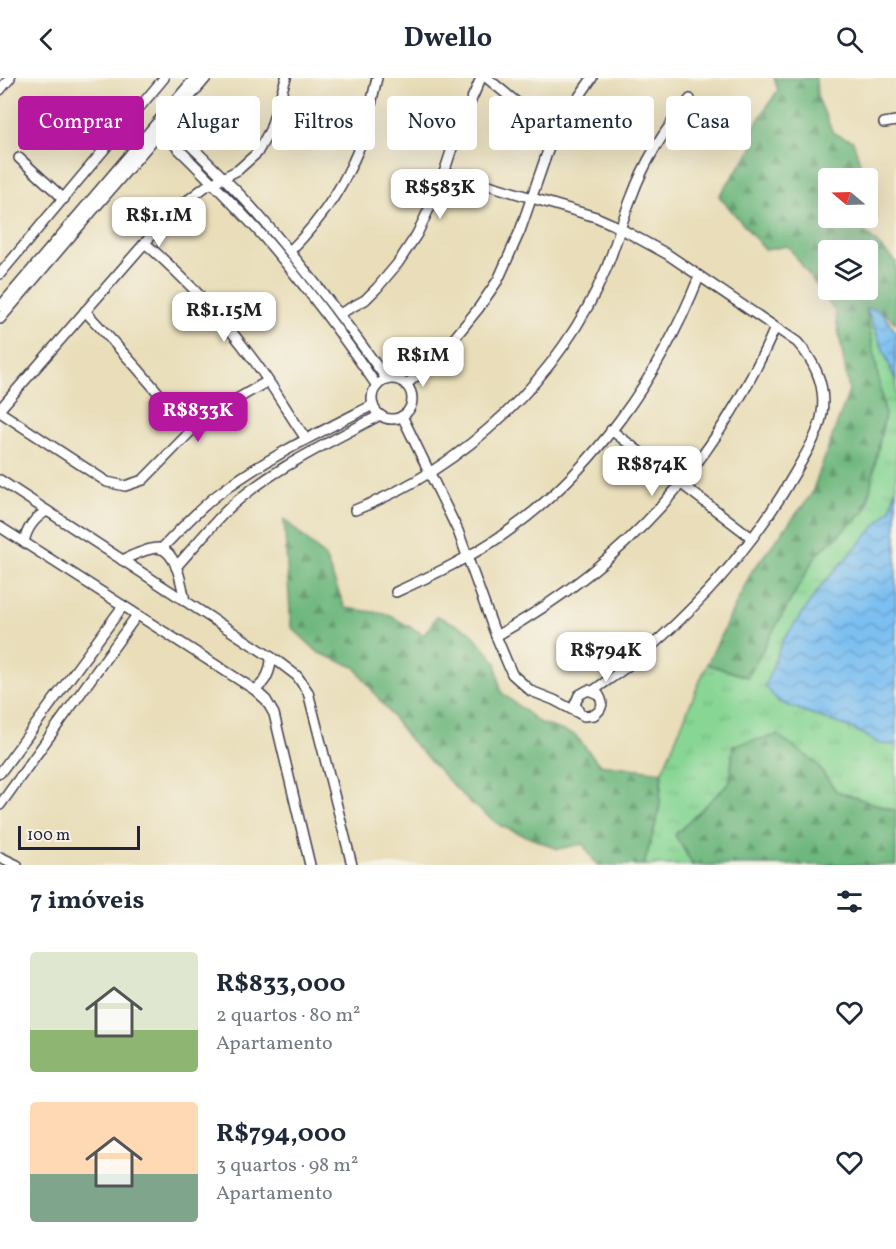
<!DOCTYPE html>
<html lang="pt">
<head>
<meta charset="utf-8">
<style>
	body { margin:0; font-family:Vollkorn,serif; background:#f2f2f3; color:#1f2937; height:100vh; display:flex; flex-direction:column; font-size:22px; white-space:nowrap }
	* { box-sizing:border-box; margin:0 }
	p { font-size:20px; color:#747a83 }
	.icon { flex:none; width:33px; height:33px; fill:none; stroke:currentColor; stroke-width:2; stroke-linecap:round; stroke-linejoin:round }
	.map { position:relative; height:787px; overflow:hidden }
	.panel { display:flex; flex-direction:column; background:#fff; flex:1 }
	.panel>* { flex:none }
	.top-card { position:absolute; left:18px; top:18px; width:861px; height:54px; display:flex; gap:12px }
	.needle { width:39px; rotate:289deg }
	.controls { position:absolute; left:818px; top:90px; display:grid; gap:12px }
	.controls a { display:grid; place-items:center; width:60px; height:60px; border-radius:6px; background:#fff; box-shadow:0 6px 24px #0002; font-size:30px }
	.scale { position:absolute; left:18px; bottom:15px; width:122px; box-sizing:border-box; padding-left:6px; border:3px solid #22223b; border-top:0; font-size:16px; line-height:21px; white-space:nowrap; color:#22223b; -webkit-text-stroke:4px #f7f3e8; paint-order:stroke }
	.price { position:absolute; translate:-50% -51px; padding:0 14px; border-radius:12px; background:#fff; color:#222; font-size:20px; line-height:39px; filter:drop-shadow(0 2px 3px #0008) }
	.price::after { content:''; position:absolute; left:50%; top:36px; width:18px; height:14px; margin-left:-9px; background:inherit; clip-path:polygon(0 0,100% 0,50% 100%) }
	.price.on { background:#b5179e; color:#fff }
	ul { padding:0; list-style:none }
	li { display:flex; align-items:center; gap:18px; height:150px; padding:0 30px }
	li span { display:grid; place-items:center; flex:none; width:168px; height:120px; border-radius:6px; color:#555 }
	li>.icon { margin-inline-start:auto }
	span .icon { width:72px; height:72px; fill:#fffc; stroke-width:1 }
	li b { font-size:26px }
	h2 { display:flex; justify-content:space-between; align-items:center; height:72px; padding:0 30px; font-size:26px }
	.pill { padding:0 21px; border-radius:6px; background:#fff; box-shadow:0 6px 24px #0002; font-size:21px; line-height:54px }
	.pill.on { background:#b5179e; color:#fff }
	header { display:flex; justify-content:space-between; align-items:center; height:78px; padding:0 30px; background:#fff; font-size:27px; font-weight:700 }
	.map>svg:first-child { display:block }
</style>
</head>
<body>
<header><svg class="icon" aria-label="back" viewBox="0 0 24 24"><path d="M15 5l-7 7 7 7"/></svg>Dwello<svg class="icon" aria-label="search" viewBox="0 0 24 24"><circle cx="10" cy="10" r="6"/><path d="M15 15l6 6"/></svg></header>
<div class="map">
<svg width="896" height="787" viewBox="0 0 896 787">
	<defs>
		<pattern id="grass-tufts" width="24" height="20" patternUnits="userSpaceOnUse" patternTransform="scale(1.5)"><rect width="24" height="20" fill="#88d694"/><path d="M3 7l-1-3M5 7V3M7 7l1-3M15 17l-1-3M17 17v-4M19 17l1-3" fill="none" stroke="#75b780"/></pattern>
		<pattern id="forest-firs" width="22" height="20" patternUnits="userSpaceOnUse" patternTransform="scale(1.5)"><rect width="22" height="20" fill="#6eb77e"/><path d="M5 1l3.5 6h-7zM16 11l3.5 6h-7z" fill="#5a9468"/></pattern>
		<pattern id="water-waves" width="16" height="10" patternUnits="userSpaceOnUse" patternTransform="scale(1.5)"><rect width="16" height="10" fill="#7bbff1"/><path d="M0 5q4-4 8 0t8 0" fill="none" stroke="#649bc4"/></pattern>
	</defs>
	<rect width="100%" height="100%" fill="#f7f3e8"/>
	<filter id="ink" filterUnits="userSpaceOnUse"><feTurbulence type="fractalNoise" baseFrequency=".0167" numOctaves="2"/><feDisplacementMap in="SourceGraphic" scale="12" xChannelSelector="R" yChannelSelector="G"/><feConvolveMatrix kernelMatrix="1 2 1 2 8 2 1 2 1" color-interpolation-filters="sRGB"/></filter>
	<filter id="wash" filterUnits="userSpaceOnUse"><feTurbulence type="fractalNoise" baseFrequency=".008" numOctaves="4" result="noise"/><feDisplacementMap in="SourceGraphic" scale="24" xChannelSelector="R" yChannelSelector="G"/><feGaussianBlur stdDeviation="1.35" result="paint"/><feColorMatrix in="noise" values="0 0 0 0 0 0 0 0 0 0 0 0 0 0 0 0 0 1.4 0 .05"/><feComposite in="paint" operator="in"/></filter>
	<g filter="url(#wash)">
		<rect width="100%" height="100%" fill="#e9deb9"/>
		<polygon fill="url(#grass-tufts)" stroke="#557c68" stroke-width="1.5" points="866,230 896,303 896,408 891,431 822,507 779,624 856,652 880,666 896,667 896,733 836,713 816,685 777,658 733,667 730,704 675,757 693,787 644,787 659,734 662,694 707,586 747,599 817,476 866,432 885,336"/>
		<g fill="url(#forest-firs)" stroke="#486c5c" stroke-width="1.5" fill-rule="evenodd">
			<path d="M774 0H816L817 18 833 55 853 63 865 100H828V140H867V108L877 140 856 145 896 184V245L880 232 866 231 885 336 866 432 817 476 747 599 707 586 752 493 811 417 849 313 835 233 788 168 765 172 719 118 752 71 750 55 778 12ZM828 172H867V212H828Z"/>
			<polygon points="284,441 325,479 345,530 387,536 424,557 437,538 470,553 496,584 501,614 540,645 575,657 599,686 662,694 659,734 644,787 597,787 583,766 558,771 501,748 469,724 409,661 355,589 319,575 291,549"/>
			<polygon points="778,657 816,685 836,713 896,733 896,787 693,787 675,757 730,704 733,667"/>
		</g>
		<g fill="url(#water-waves)" stroke="#4e7096" stroke-width="1.5">
			<polygon points="866,230 880,232 896,254 896,303"/>
			<polygon points="896,408 896,667 880,666 856,652 779,624 765,608 782,564 822,507 891,431"/>
		</g>
	</g>
	<g filter="url(#ink)">
		<g fill="none" stroke-linecap="round" stroke-linejoin="round">
			<g stroke="#403e4e" stroke-width="12">
				<g id="minor">
					<polyline points="487,0 554,55"/>
					<polyline points="0,12 10,0"/>
					<path d="M162 39C190 68 219 94 246 123 297 179 343 240 387 302"/>
					<polyline points="884,45 896,43"/>
					<path d="M155 47C190 83 227 118 261 156 303 204 341 255 377 308"/>
					<polyline points="19,80 64,121"/>
					<path d="M445 94 596 139 614 147 667 176 797 264C815 284 826 308 822 335 819 356 806 375 796 393 755 466 698 530 634 583 621 594 606 603 593 613"/>
					<path d="M145 165C185 200 221 238 252 280 272 306 288 335 306 361"/>
					<path d="M290 173C322 141 348 103 363 59 369 40 372 20 377 0"/>
					<polyline points="0,196 164,0"/>
					<polyline points="0,229 195,0"/>
					<polyline points="85,233 137,290 191,353"/>
					<polyline points="339,236 365,222 377,210 398,185 417,156 439,110 458,52 481,0"/>
					<polyline points="0,241 206,0"/>
					<circle cx="392" cy="321" r="20"/>
					<polyline points="406,307 444,273 478,231 498,202 520,153 554,55 592,0"/>
					<polyline points="0,331 171,135 205,109 238,92 257,75 270,52 286,0"/>
					<polyline points="0,334 107,404 125,408 143,402 191,353 230,325 268,303"/>
					<path d="M402 338 458 453 496 558 512 596 531 613 554 622 584 638 594 637C603 631 604 624 598 616L588 612 579 617 575 626 580 636"/>
					<polyline points="611,352 752,460"/>
					<polyline points="0,402 280,585 297,598 308,614 352,787"/>
					<path d="M355 432C465 389 560 300 606 191 616 167 622 142 632 118 645 82 666 50 690 21"/>
					<polyline points="0,449 255,612 266,622 274,636 310,787"/>
					<path d="M24 464C27 450 34 440 47 433"/>
					<path d="M161 471C181 451 199 430 221 414 268 379 322 353 373 327"/>
					<path d="M122 482C132 478 147 470 158 470 177 472 182 509 185 523"/>
					<path d="M176 489C193 470 210 449 228 431 271 391 329 365 380 337"/>
					<path d="M396 514C433 497 471 479 504 456 594 393 659 299 699 199"/>
					<path d="M496 558C625 486 716 385 775 250"/>
					<path d="M255 612C266 604 271 593 271 579"/>
					<polyline points="0,695 123,528"/>
					<polyline points="0,727 137,537"/>
					<polyline points="0,779 17,787"/>
				</g>
			</g>
			<use href="#minor" stroke="#fff" stroke-width="9"/>
		</g>
	</g>
</svg>
<div class="controls">
<a><svg class="needle" viewBox="-14 -14 28 28"><path d="M0-13l5 13h-10z" fill="#e53935"/><path d="M0 13l5-13h-10z" fill="#747a83"/></svg></a>
<a><svg class="icon" aria-label="layers" viewBox="0 0 24 24"><path d="M12 4l9 5-9 5-9-5zM3 14l9 5 9-5"/></svg></a>
</div>
<div class="scale">100 m</div>
<b class="price" style="left:440px;top:142px">R$583K</b>
<b class="price" style="left:159px;top:170px">R$1.1M</b>
<b class="price" style="left:224px;top:265px">R$1.15M</b>
<b class="price" style="left:423px;top:310px">R$1M</b>
<b class="price on" style="left:198px;top:365px">R$833K</b>
<b class="price" style="left:652px;top:419px">R$874K</b>
<b class="price" style="left:606px;top:605px">R$794K</b>
<div class="top-card">
<a class="pill on">Comprar</a>
<a class="pill">Alugar</a>
<a class="pill">Filtros</a>
<a class="pill">Novo</a>
<a class="pill">Apartamento</a>
<a class="pill">Casa</a>
</div>
</div>
<section class="panel">
<h2>7 imóveis<svg class="icon" aria-label="filters" viewBox="0 0 24 24"><path d="M4 7h16M4 17h16"/><circle cx="9" cy="7" r="2"/><circle cx="15" cy="17" r="2"/></svg></h2>
<ul>
<li><span style="background:linear-gradient(#dfe7d0 65%,#8fb573 0)"><svg class="icon" aria-label="home" viewBox="0 0 24 24"><path d="M3 11l9-7 9 7M6 9v11h12V9"/></svg></span><div><b>R$833,000</b><p>2 quartos · 80 m²</p><p>Apartamento</p></div><svg class="icon" aria-label="heart" viewBox="0 0 24 24"><path d="M12 20l-8-8c-3-5 5-10 8-4 3-6 11-1 8 4z"/></svg></li>
<li><span style="background:linear-gradient(#ffd9b3 60%,#7fa58c 0)"><svg class="icon" aria-label="home" viewBox="0 0 24 24"><path d="M3 11l9-7 9 7M6 9v11h12V9"/></svg></span><div><b>R$794,000</b><p>3 quartos · 98 m²</p><p>Apartamento</p></div><svg class="icon" aria-label="heart" viewBox="0 0 24 24"><path d="M12 20l-8-8c-3-5 5-10 8-4 3-6 11-1 8 4z"/></svg></li>
</ul>
</section>
</body>
</html>
